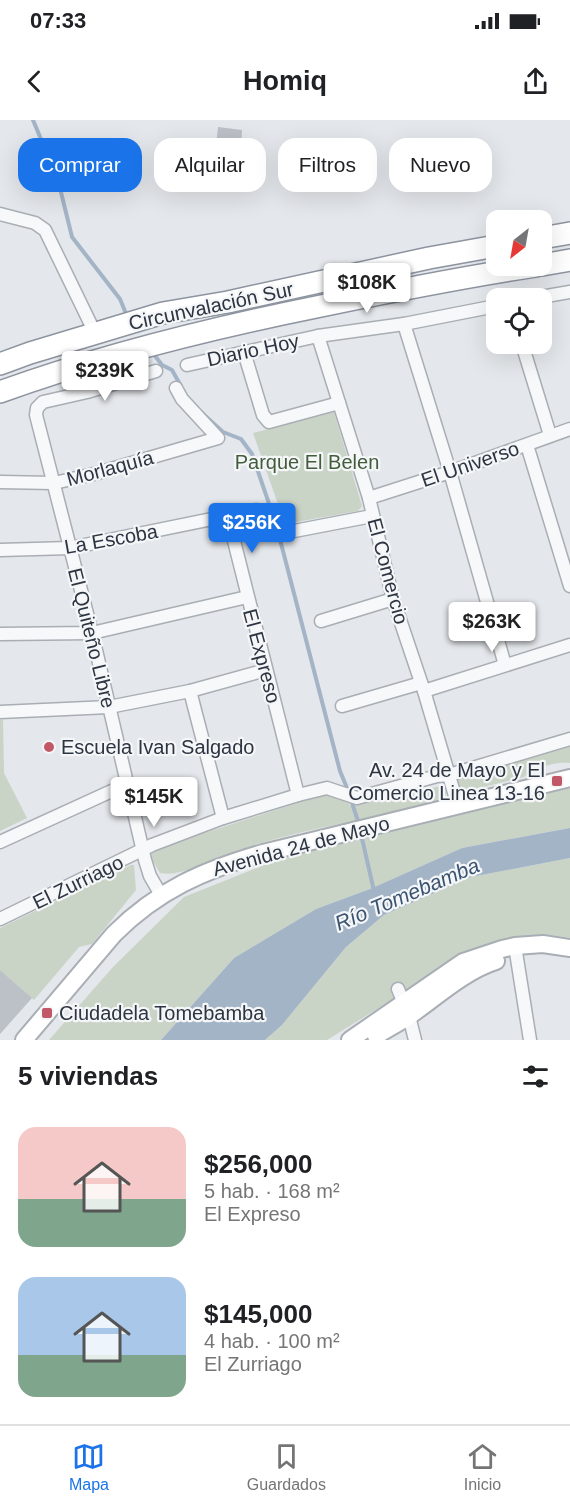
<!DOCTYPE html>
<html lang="es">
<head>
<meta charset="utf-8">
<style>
	body { margin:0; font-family:Arial,sans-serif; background:#f6f6f6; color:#202124; height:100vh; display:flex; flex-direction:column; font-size:22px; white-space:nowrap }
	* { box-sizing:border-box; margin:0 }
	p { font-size:20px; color:#757577 }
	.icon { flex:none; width:33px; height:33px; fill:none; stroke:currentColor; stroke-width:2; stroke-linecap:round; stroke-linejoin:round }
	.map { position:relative; height:920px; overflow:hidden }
	.side { display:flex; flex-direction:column; background:#fff; flex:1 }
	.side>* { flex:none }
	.hud { position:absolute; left:18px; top:18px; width:534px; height:54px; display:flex; gap:12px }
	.needle { width:39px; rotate:211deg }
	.fabs { position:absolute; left:486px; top:90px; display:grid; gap:12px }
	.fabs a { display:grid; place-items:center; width:66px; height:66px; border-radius:12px; background:#fff; box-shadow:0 6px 24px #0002; font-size:30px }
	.price { position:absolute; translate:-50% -51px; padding:0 14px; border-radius:6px; background:#fff; color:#222; font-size:20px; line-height:39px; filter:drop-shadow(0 2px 3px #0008) }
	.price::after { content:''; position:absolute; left:50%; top:36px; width:18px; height:14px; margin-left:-9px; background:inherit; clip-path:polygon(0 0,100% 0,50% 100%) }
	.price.on { background:#1a73e8; color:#fff }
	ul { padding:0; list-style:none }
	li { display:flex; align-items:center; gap:18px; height:150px; padding:0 18px }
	li span { display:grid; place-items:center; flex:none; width:168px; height:120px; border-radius:18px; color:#555 }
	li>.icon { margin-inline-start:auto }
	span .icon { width:72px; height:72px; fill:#fffc; stroke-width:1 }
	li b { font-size:26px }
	h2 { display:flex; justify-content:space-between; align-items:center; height:72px; padding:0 18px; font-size:26px }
	.tag { padding:0 21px; border-radius:18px; background:#fff; box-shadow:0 6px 24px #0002; font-size:21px; line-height:54px }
	.tag.on { background:#1a73e8; color:#fff }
	.status { display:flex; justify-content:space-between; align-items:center; height:42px; padding:0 30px; background:#fff; direction:ltr }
	.status svg { height:16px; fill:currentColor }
	header { display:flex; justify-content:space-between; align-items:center; height:78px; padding:0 18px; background:#fff; font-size:27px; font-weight:700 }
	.tab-bar { display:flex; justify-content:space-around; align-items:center; height:84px; border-top:2px solid #e0e0e0; background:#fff; font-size:16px; color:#757577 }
	.tab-bar a { display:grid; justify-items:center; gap:3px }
	.tab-bar .on { color:#1a73e8 }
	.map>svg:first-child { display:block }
</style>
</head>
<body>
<div class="status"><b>07:33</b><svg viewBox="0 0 49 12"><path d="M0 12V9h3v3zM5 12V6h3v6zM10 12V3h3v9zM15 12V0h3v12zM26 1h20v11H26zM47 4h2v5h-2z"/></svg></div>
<header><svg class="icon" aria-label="back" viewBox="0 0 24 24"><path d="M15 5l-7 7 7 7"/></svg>Homiq<svg class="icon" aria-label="share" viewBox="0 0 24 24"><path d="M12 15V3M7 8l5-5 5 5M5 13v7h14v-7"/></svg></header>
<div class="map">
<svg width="570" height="920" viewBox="0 0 570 920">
	<rect width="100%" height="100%" fill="#e4e7eb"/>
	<g fill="#cad4c6">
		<polygon points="334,292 362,386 358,391 285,404 253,313"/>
		<polygon points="0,600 3,600 4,653 27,698 0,711"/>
		<path d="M570 625V643C556 641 534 648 524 657L467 671 458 668 456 660Z"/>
		<path d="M441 666 446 672 445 679 435 686C363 699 290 711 221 736 203 743 180 757 160 753L151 738 152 731 161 727 344 668 350 686Z"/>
		<polygon points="570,668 570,708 462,728 370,769 316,789 234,838 161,920 49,920 113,847 184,777 282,738 391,709"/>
		<polygon points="570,738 570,818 544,814 461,837 327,920 265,920 282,905 346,827 384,795 471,757"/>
		<polygon points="131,745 134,745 136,770 92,824 79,827 34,880 0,850 0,808"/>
	</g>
	<polygon fill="#a3b4c7" points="570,708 570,738 471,757 384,795 346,827 282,905 265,920 161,920 234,838 316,789 370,769 462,728"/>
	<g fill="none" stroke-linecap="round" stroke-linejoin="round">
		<g stroke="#a3b4c7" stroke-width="4">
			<polyline points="33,0 58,60 72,117 120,179 127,196"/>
			<polyline points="152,232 162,245 172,250 181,266"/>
			<polyline points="202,293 223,312 241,319 252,334 276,404 340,651 349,673"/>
			<polyline points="351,680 359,704"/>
			<polyline points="361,714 374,771"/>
		</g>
	</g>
	<g fill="#bcc0c7">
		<polygon points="218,7 242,10 241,29 216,26"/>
		<polygon points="0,850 32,878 0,914"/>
	</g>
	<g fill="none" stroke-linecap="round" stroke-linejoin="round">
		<g stroke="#a9aeb5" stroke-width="15">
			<g id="street">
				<polyline points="0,94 35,103 45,110 95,213"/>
				<polyline points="535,178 570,172"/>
				<polyline points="404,204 450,352 505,545"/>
				<polyline points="318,216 369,378 393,479 424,571 458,686"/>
				<polyline points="522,224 550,315"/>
				<polyline points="244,232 263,295 269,302 339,283"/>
				<polyline points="187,245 318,216 404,204 496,186"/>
				<polyline points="156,251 87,272 43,282 37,288 36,295 92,513 145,740 150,756 161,775"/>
				<polyline points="527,325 570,466"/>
				<polyline points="0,362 54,363 94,354 218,318 182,279 176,268"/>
				<polyline points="369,378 450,352 570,309"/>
				<polyline points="228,397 298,675"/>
				<polyline points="289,412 372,396"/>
				<polyline points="0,430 70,428 256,390"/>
				<polyline points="321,501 393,479"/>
				<polyline points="0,514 92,513 247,477"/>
				<polyline points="190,571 223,698"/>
				<polyline points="424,571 570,525"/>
				<polyline points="342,586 421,563"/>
				<polyline points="0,592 109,587 190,571 266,550"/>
				<polyline points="0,722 127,664"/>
				<polyline points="0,799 152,725 223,698 298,675 327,668 357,678 437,656 449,655 570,619"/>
				<polyline points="515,826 530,920"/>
				<polyline points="398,869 409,896 415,920"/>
			</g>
		</g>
		<g stroke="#a9aeb5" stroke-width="20">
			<g id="secondary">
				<path d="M376 916C388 908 401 902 412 894 439 875 465 851 496 841"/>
				<path d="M24 920 114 814C158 770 204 750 263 733L570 658"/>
				<polyline points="350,920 463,842 502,829 515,826 543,824 570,828"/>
			</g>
		</g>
		<g stroke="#8d94a0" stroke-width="24">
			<g id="highway">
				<polyline points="542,118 570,113"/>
				<polyline points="542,145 570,140"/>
				<polyline points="0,244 30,233 163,193 228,182 429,138 496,126"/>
				<path d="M0 272C105 234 212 208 321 186 393 171 464 157 536 146"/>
			</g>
		</g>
		<use href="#street" stroke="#f7f8f9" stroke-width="12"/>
		<use href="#secondary" stroke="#fff" stroke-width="16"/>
		<use href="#highway" stroke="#fff" stroke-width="21"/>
	</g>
	<g fill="#c25767" stroke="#f4f6f8" stroke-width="2">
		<circle cx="49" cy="627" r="6"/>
		<rect x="551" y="655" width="12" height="12" rx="3"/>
		<rect x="41" y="887" width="12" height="12" rx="3"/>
	</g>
	<g text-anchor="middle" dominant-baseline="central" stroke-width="4.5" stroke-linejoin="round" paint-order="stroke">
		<g font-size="20" fill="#2d3542" stroke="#f4f6f8">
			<text transform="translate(211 186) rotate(-12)">Circunvalación Sur</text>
			<text transform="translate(253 230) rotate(-12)">Diario Hoy</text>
			<text transform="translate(470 344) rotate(-19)">El Universo</text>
			<text transform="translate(110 348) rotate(-15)">Morlaquía</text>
			<text transform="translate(111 419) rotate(-10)">La Escoba</text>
			<text transform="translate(388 451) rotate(75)">El Comercio</text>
			<text transform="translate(92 518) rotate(76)">El Quiteño Libre</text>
			<text transform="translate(262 536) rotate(75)">El Expreso</text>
			<text transform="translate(301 726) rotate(-15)">Avenida 24 de Mayo</text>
			<text transform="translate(78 762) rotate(-26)">El Zurriago</text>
		</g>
		<g font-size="20" fill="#425c3c" stroke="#f4f6f8">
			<text x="307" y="342">Parque El Belen</text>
		</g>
		<g font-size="20" fill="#2d3542" stroke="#f4f6f8" text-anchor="start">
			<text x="61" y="627">Escuela Ivan Salgado</text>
			<text x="545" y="650" text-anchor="end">Av. 24 de Mayo y El<tspan x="545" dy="23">Comercio Linea 13-16</tspan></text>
			<text x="59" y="893">Ciudadela Tomebamba</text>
		</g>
		<g font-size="21" font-style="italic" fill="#3b5472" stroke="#f4f6f8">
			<text transform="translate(407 774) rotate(-23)">Río Tomebamba</text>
		</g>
	</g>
</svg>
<div class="fabs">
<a><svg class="needle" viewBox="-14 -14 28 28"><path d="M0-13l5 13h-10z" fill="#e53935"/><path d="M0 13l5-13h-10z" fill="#757577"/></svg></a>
<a><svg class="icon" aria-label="locate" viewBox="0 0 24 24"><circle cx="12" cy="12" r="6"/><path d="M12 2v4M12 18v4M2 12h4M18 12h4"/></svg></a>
</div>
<b class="price" style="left:367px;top:194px">$108K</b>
<b class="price" style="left:105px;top:282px">$239K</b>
<b class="price on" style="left:252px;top:434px">$256K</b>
<b class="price" style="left:492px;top:533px">$263K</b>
<b class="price" style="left:154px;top:708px">$145K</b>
<div class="hud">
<a class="tag on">Comprar</a>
<a class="tag">Alquilar</a>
<a class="tag">Filtros</a>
<a class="tag">Nuevo</a>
</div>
</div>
<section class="side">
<h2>5 viviendas<svg class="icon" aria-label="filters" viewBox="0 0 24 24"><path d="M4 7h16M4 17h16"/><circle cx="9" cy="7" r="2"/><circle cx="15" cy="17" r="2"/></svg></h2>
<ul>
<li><span style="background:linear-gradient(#f6c9c9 60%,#7fa58c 0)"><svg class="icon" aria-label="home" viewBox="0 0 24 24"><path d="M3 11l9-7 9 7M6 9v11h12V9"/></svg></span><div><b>$256,000</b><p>5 hab. · 168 m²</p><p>El Expreso</p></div></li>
<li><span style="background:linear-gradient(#a9c7e8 65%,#7fa58c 0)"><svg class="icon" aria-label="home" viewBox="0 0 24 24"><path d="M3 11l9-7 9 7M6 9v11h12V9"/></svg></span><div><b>$145,000</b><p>4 hab. · 100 m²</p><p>El Zurriago</p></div></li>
</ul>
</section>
<nav class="tab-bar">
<a class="on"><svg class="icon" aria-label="map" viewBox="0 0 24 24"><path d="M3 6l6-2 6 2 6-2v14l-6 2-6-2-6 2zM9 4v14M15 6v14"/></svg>Mapa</a>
<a><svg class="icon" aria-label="saved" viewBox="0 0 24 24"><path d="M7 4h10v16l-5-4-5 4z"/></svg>Guardados</a>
<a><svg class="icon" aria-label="home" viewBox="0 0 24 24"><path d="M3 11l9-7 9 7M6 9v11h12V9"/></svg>Inicio</a>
</nav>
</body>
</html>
